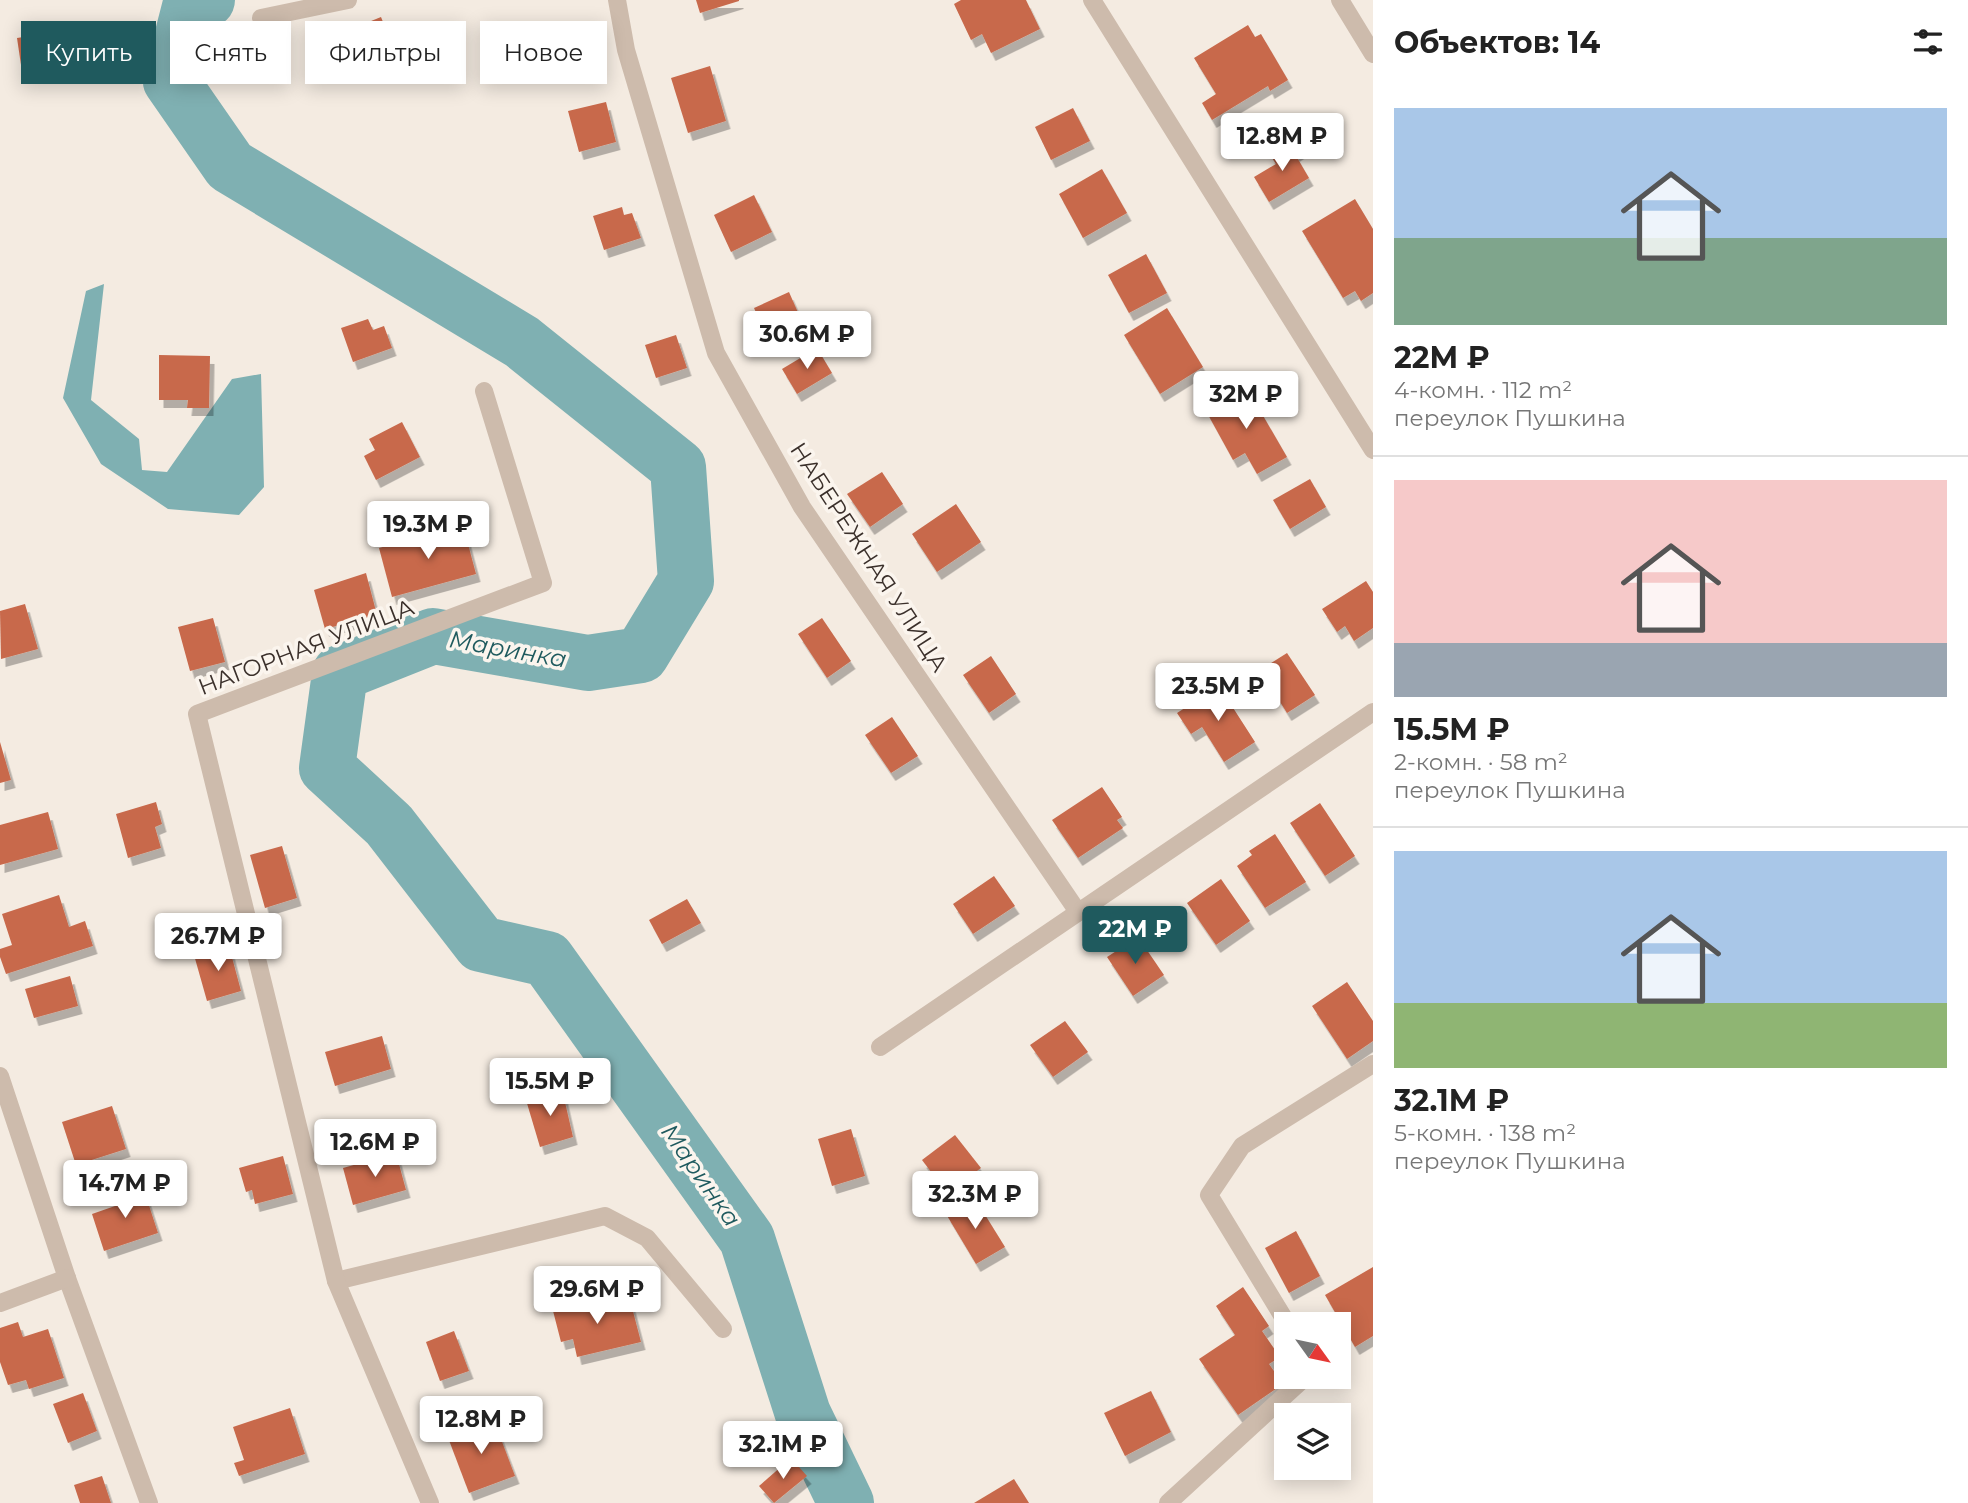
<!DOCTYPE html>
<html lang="ru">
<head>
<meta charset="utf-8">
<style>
	body { margin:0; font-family:Montserrat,sans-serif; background:#f2f2f2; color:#222; height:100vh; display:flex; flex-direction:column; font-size:26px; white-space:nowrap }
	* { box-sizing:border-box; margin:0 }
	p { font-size:23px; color:#767676 }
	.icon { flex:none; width:38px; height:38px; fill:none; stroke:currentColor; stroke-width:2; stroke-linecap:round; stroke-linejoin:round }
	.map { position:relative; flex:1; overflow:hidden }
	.details { display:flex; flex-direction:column; background:#fff; width:595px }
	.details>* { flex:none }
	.hud { position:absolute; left:21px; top:21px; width:665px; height:63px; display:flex; gap:14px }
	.needle { width:46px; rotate:123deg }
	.buttons { position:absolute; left:1274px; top:1312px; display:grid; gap:14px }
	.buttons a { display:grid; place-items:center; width:77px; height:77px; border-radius:0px; background:#fff; box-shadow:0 4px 18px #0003; font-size:35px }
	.price { position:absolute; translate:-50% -60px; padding:0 16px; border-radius:7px; background:#fff; color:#222; font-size:23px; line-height:46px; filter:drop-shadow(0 2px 4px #0008) }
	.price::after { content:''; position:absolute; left:50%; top:42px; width:21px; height:16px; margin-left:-10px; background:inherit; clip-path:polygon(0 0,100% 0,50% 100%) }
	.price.on { background:#1f5a5e; color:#fff }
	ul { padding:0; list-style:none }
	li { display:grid; align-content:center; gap:14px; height:371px; padding:0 21px }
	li+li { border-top:2px solid #e0e0e0 }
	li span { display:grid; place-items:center; height:217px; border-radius:0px; color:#555 }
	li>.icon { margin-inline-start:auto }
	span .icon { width:126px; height:126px; fill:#fffc; stroke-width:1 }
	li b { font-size:30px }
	h2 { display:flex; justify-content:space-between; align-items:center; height:84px; padding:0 21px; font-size:30px }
	.tag { padding:0 24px; border-radius:0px; background:#fff; box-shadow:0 4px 18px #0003; font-size:24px; line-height:63px }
	.tag.on { background:#1f5a5e; color:#fff }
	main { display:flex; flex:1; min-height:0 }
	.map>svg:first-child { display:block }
</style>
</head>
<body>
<main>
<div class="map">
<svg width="1373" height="1503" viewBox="0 0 1373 1503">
	<defs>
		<filter id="shadow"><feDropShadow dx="4.5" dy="8" stdDeviation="0" flood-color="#0004"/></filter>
	</defs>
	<rect width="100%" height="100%" fill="#f4ebe1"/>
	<polygon fill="#7fb0b2" points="104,284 91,400 139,439 142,470 167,472 232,379 261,374 264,487 239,515 168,509 101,464 63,398 86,291"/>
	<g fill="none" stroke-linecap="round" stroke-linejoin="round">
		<polyline stroke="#7fb0b2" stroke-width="56" points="207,0 190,7 171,81 230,166 522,342 678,467 686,581 641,655 588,663 433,636 340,673 327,768 389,825 481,944 547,959 747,1239 803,1414 846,1503"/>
	</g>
	<g fill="#c8694b" filter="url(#shadow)">
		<polygon points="696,0 739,0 739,1 700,13"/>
		<polygon points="961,0 1026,0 1040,29 991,53 982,34 971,40 954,4"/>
		<polygon points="381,17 395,52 347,71 334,36"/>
		<polygon points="597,23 602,45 589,48 593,64 548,74 539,37"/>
		<polygon points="1248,25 1255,37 1261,34 1288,80 1270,91 1268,86 1212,120 1202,103 1216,94 1194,58"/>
		<polygon points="61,31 65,58 21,65 17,38"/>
		<polygon points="710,66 726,121 688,133 671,78"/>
		<polygon points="606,102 616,142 579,152 568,111"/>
		<polygon points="1073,108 1090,141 1051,160 1035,127"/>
		<polygon points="1294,140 1301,150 1295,154 1309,178 1269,202 1254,177 1276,164 1270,155"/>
		<polygon points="1102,169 1127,213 1083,238 1059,194"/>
		<polygon points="754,195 772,232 731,252 714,215"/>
		<polygon points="1355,199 1373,229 1373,293 1361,301 1355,291 1343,298 1302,231"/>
		<polygon points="622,207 624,215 632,213 641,238 604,250 593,216"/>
		<polygon points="1146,254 1167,293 1129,313 1108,275"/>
		<polygon points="789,292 803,324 768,340 754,308"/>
		<polygon points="1167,308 1203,367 1160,394 1124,335"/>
		<polygon points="368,319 373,330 384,326 392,348 353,362 341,328"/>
		<polygon points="676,335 687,368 656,378 645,345"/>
		<polygon points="817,348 832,373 797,394 782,369"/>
		<polygon points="159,355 210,356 209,408 187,408 188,400 159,400"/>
		<polygon points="1247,388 1287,457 1257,474 1245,453 1233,460 1206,411"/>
		<polygon points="402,422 420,457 376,480 364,456 375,450 369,439"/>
		<polygon points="882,472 903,504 870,527 847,494"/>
		<polygon points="1310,479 1326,507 1290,529 1273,500"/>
		<polygon points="956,504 981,542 937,572 912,534"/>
		<polygon points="463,525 476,574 392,597 379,548"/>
		<polygon points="366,573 377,615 325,629 314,590"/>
		<polygon points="1366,581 1373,592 1373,628 1354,641 1345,626 1337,632 1322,609"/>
		<polygon points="25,604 38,649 1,659 0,611"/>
		<polygon points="213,618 225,662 190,671 178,627"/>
		<polygon points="822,618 851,661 827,678 798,634"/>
		<polygon points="1287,653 1315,695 1287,713 1260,670"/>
		<polygon points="991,656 1016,694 989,713 963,675"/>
		<polygon points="1219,686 1255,742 1224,762 1202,727 1191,734 1177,713"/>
		<polygon points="892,717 918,756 891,773 865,735"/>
		<polygon points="0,742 11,780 0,783"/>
		<polygon points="1102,787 1122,817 1117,820 1123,828 1078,858 1052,820"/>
		<polygon points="156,802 162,824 155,827 161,848 128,858 116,814"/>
		<polygon points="1320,803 1355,856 1325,876 1290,823"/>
		<polygon points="48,812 58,849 0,865 0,825"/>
		<polygon points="1275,834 1306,882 1265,908 1237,866 1252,855 1249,851"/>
		<polygon points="282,846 297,898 265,908 250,855"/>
		<polygon points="994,876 1015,906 973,934 953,904"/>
		<polygon points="1221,879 1250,921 1216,945 1187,903"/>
		<polygon points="59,895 69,927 85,921 93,946 6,974 0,957 0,949 12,945 2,914"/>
		<polygon points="687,899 701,923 662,944 649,920"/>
		<polygon points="1138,937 1164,975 1133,996 1107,957"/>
		<polygon points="229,946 241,991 207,1001 194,955"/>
		<polygon points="70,976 78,1006 34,1018 25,989"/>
		<polygon points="1347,982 1373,1021 1373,1041 1347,1059 1312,1006"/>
		<polygon points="1065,1021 1088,1052 1053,1077 1030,1045"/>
		<polygon points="382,1036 391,1069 335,1086 325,1052"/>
		<polygon points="562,1089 573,1137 540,1147 526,1100"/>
		<polygon points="112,1106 126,1149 76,1165 62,1122"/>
		<polygon points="851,1129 865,1176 832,1186 818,1139"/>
		<polygon points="955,1135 981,1168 947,1193 922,1160"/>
		<polygon points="396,1153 406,1190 353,1205 343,1168"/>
		<polygon points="283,1156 293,1194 255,1204 252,1190 246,1192 239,1168"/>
		<polygon points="143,1187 158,1233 104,1251 92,1214 115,1206 112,1197"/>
		<polygon points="974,1197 1005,1247 976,1264 946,1214"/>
		<polygon points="1296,1231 1320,1276 1289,1293 1265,1248"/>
		<polygon points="1373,1267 1373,1336 1355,1347 1325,1295"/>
		<polygon points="1243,1287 1269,1326 1262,1331 1280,1357 1269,1364 1283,1384 1238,1415 1199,1359 1235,1335 1216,1306"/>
		<polygon points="629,1296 641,1342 577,1357 573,1339 561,1342 552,1307 580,1300 582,1308"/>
		<polygon points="18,1322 23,1337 48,1329 64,1378 29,1389 26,1380 8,1385 0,1362 0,1328"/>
		<polygon points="454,1331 469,1371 440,1381 426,1342"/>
		<polygon points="1151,1391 1171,1432 1125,1456 1104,1413"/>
		<polygon points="83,1393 97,1431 68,1443 53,1404"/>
		<polygon points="290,1408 305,1454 239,1476 234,1463 244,1460 233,1427"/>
		<polygon points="493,1418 515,1476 469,1493 447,1435"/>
		<polygon points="791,1458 807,1476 774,1503 759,1486"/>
		<polygon points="102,1476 111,1503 80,1503 74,1485"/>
		<polygon points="1014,1479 1029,1503 974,1503"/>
	</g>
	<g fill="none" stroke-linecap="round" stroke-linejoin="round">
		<g stroke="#cdbbac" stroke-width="18">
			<polyline points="617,0 626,50 716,353 802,507 1078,912"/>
			<polyline points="1340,0 1373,54"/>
			<polyline points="261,18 348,0"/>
			<polyline points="880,1047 1373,712"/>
			<polyline points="0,1076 67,1278 149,1503"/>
			<polyline points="336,1281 605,1216 647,1238 723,1329"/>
			<polyline points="0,1303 67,1278"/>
			<polyline points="1288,1325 1209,1195 1242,1146 1373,1064"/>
			<polyline points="430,1503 336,1281 197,714 543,583 484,391"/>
			<polyline points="1168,1503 1302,1380 1302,1377"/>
		</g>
		<polyline stroke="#cdbbac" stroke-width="18" points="1092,0 1373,450"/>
	</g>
	<g text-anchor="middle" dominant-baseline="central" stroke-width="7" stroke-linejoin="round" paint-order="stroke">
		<g font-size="23" fill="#3b302b" stroke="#fbf5ee">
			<text transform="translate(869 557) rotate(57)">НАБЕРЕЖНАЯ УЛИЦА</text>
			<text transform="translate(306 647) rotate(-21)">НАГОРНАЯ УЛИЦА</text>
		</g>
		<g font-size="24" font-style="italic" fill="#1f5a5e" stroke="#fbf5ee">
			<text transform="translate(508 649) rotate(10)">Маринка</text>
			<text transform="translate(701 1175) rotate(55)">Маринка</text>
		</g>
	</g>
</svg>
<div class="buttons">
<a><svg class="needle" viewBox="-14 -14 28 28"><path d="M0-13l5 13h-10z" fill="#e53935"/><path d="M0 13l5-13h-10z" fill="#767676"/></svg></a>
<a><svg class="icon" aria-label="layers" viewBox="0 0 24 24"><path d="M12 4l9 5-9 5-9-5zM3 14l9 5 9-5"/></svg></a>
</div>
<b class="price" style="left:1282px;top:173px">12.8M ₽</b>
<b class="price" style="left:807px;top:371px">30.6M ₽</b>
<b class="price" style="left:1246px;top:431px">32M ₽</b>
<b class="price" style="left:428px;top:561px">19.3M ₽</b>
<b class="price" style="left:1218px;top:723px">23.5M ₽</b>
<b class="price on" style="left:1135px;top:966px">22M ₽</b>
<b class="price" style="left:218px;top:973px">26.7M ₽</b>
<b class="price" style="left:550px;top:1118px">15.5M ₽</b>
<b class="price" style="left:375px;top:1179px">12.6M ₽</b>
<b class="price" style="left:125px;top:1220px">14.7M ₽</b>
<b class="price" style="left:975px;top:1231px">32.3M ₽</b>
<b class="price" style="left:597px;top:1326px">29.6M ₽</b>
<b class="price" style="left:481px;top:1456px">12.8M ₽</b>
<b class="price" style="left:783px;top:1481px">32.1M ₽</b>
<div class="hud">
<a class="tag on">Купить</a>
<a class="tag">Снять</a>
<a class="tag">Фильтры</a>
<a class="tag">Новое</a>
</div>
</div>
<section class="details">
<h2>Объектов: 14<svg class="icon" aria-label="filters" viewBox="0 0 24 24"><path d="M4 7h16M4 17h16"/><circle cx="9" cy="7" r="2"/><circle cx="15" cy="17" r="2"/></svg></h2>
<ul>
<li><span style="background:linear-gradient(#a9c7e8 60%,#7fa58c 0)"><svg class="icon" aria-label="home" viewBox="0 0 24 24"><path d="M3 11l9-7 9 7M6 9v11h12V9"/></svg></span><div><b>22M ₽</b><p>4-комн. · 112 m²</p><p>переулок Пушкина</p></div></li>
<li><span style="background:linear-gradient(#f6c9c9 75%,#9aa5b1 0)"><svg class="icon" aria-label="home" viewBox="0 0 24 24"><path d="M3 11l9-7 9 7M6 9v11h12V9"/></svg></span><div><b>15.5M ₽</b><p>2-комн. · 58 m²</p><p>переулок Пушкина</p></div></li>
<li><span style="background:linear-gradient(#a9c7e8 70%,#8fb573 0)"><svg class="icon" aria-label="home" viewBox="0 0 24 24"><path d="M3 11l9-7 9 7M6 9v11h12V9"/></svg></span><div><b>32.1M ₽</b><p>5-комн. · 138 m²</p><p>переулок Пушкина</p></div></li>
</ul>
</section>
</main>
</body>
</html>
